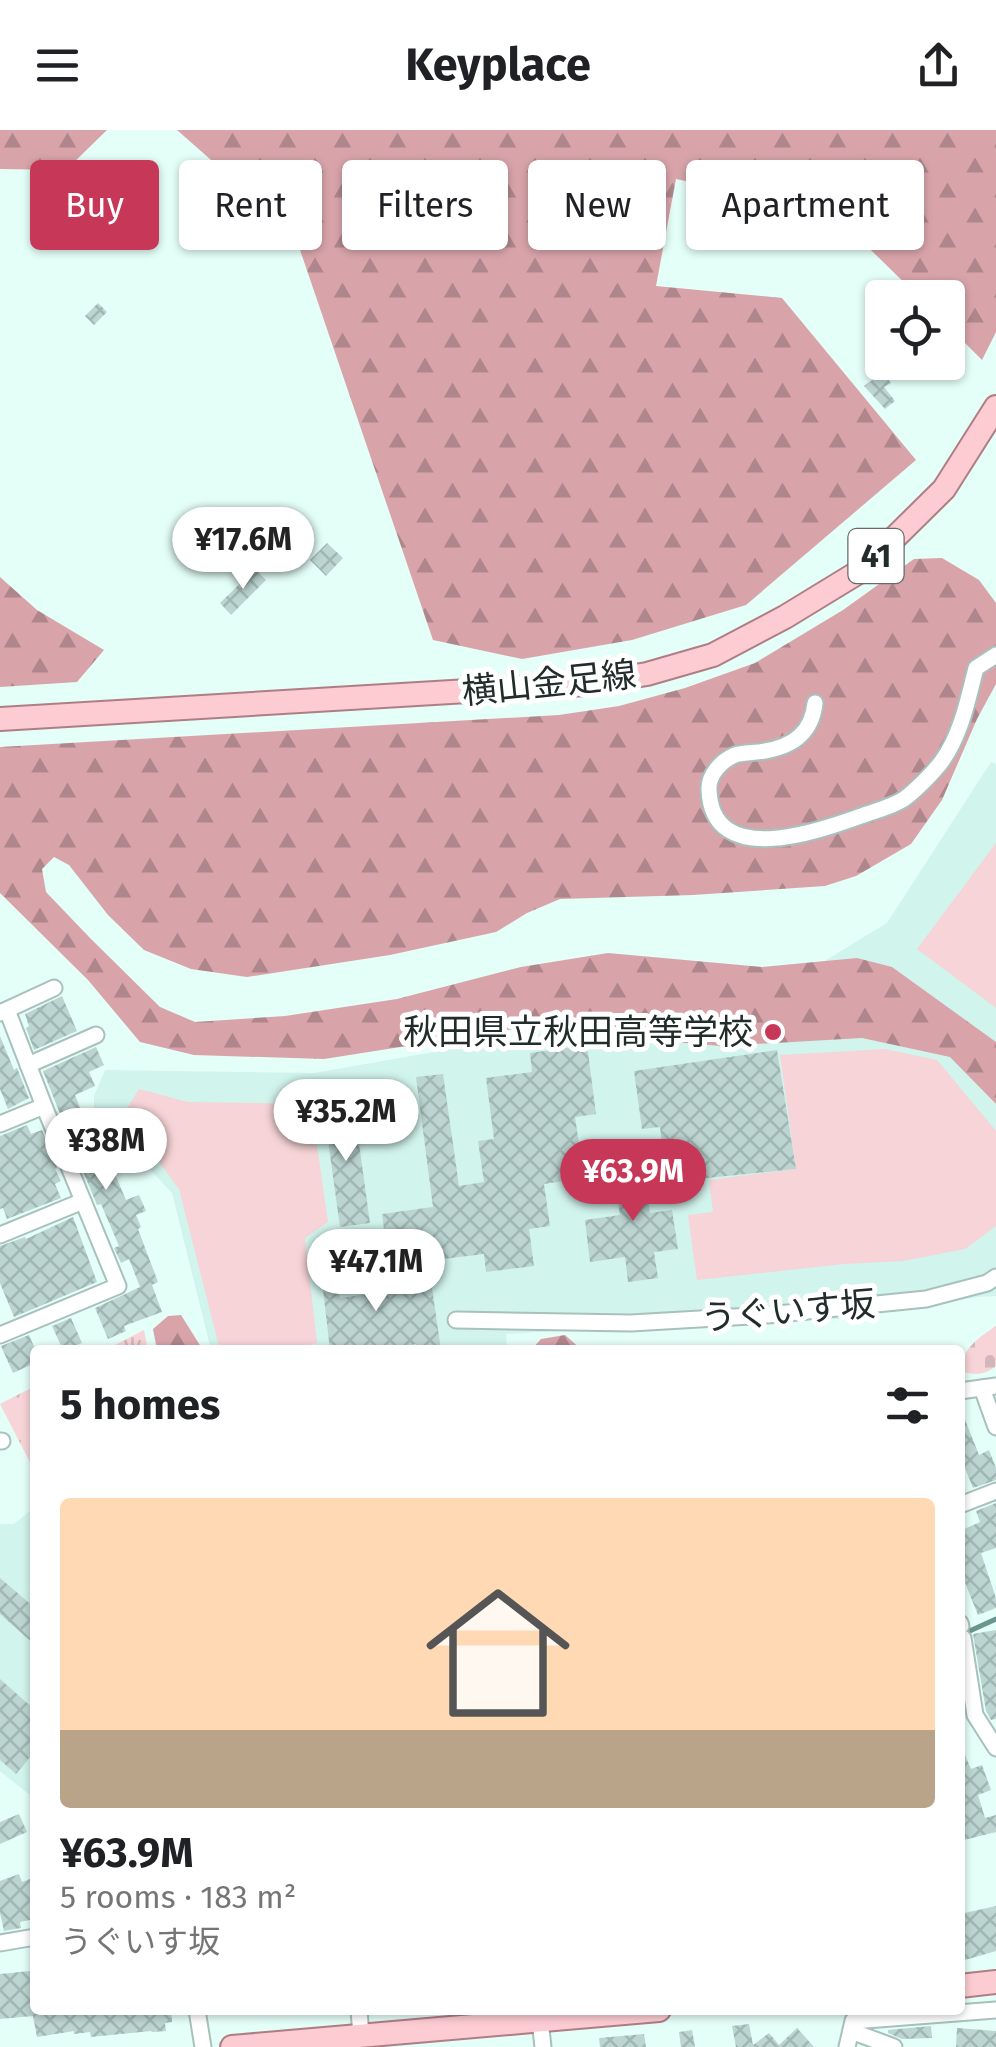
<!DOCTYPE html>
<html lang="en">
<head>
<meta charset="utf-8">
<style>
	body { margin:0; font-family:"Fira Sans","Noto Sans JP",sans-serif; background:#f2f2f2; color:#202124; height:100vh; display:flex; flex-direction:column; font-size:38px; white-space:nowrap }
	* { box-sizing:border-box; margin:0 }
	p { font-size:32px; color:#757577 }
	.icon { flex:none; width:55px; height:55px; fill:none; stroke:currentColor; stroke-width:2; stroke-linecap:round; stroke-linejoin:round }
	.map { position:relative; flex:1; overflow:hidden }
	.details { position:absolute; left:30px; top:1215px; width:935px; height:670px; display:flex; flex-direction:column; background:#fff; border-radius:10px; box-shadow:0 2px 8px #0004 }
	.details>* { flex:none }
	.banner { position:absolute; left:30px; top:30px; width:938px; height:90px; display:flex; gap:20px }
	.controls { position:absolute; left:865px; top:150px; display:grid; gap:20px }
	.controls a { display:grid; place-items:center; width:100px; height:100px; border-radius:10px; background:#fff; box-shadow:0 2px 8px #0004; font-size:50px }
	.price { position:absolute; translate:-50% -85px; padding:0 22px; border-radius:35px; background:#fff; color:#222; font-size:32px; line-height:65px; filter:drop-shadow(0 2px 5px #0008) }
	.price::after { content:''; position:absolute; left:50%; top:60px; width:30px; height:22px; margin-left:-15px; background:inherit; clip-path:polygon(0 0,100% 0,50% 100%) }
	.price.selected { background:#c63758; color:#fff }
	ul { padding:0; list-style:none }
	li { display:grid; align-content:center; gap:20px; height:530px; padding:0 30px }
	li+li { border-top:2px solid #e0e0e0 }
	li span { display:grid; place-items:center; height:310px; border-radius:10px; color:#555 }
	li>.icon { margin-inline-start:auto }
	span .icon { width:180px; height:180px; fill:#fffc; stroke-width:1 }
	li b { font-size:42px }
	h2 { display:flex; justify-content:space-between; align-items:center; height:120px; padding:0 30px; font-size:42px }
	.chip { padding:0 35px; border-radius:10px; background:#fff; box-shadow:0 2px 8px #0004; font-size:35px; line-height:90px }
	.chip.selected { background:#c63758; color:#fff }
	header { display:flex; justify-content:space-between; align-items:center; height:130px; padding:0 30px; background:#fff; font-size:45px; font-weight:700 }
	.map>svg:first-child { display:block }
</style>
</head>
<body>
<header><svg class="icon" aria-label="menu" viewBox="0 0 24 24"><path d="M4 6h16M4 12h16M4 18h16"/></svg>Keyplace<svg class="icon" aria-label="share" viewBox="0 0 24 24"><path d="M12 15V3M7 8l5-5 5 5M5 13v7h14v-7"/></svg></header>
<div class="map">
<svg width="996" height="1917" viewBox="0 0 996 1917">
	<defs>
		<pattern id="grass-tufts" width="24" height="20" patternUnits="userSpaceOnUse" patternTransform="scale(2.5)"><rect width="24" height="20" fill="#f7d4d7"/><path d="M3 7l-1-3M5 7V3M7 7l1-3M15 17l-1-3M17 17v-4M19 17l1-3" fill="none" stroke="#d3b6b9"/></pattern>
		<pattern id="forest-firs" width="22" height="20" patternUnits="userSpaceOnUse" patternTransform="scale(2.5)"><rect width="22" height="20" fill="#d8a4aa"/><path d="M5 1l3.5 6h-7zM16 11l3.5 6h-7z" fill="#af868b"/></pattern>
		<pattern id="cemetery-stones" width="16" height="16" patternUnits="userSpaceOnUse" patternTransform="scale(2.5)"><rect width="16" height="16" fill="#f7d4d7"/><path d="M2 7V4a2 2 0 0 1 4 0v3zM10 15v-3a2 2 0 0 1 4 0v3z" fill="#d3b6b9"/></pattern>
		<pattern id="building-cross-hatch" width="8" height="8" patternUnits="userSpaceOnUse" patternTransform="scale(2.5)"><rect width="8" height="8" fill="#bcd5d0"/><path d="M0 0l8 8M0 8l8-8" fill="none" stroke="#a1b7b3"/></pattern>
	</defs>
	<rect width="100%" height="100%" fill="#e4fef8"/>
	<g fill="#d1f4ec">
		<polygon points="991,632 996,634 996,1166 978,1167 837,1189 641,1196 506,1204 507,1220 211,1220 172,1063 94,980 94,966 105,940 314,943 772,863 887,793"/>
		<polygon points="35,1377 35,1669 0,1641 0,1394 14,1394"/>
	</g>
	<g fill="url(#grass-tufts)">
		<polygon points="144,1200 148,1220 105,1220"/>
		<polygon points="35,1256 35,1339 34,1340 0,1274"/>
	</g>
	<g fill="url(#forest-firs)">
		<polygon points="0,0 107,0 66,40 0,39"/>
		<polygon points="177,0 996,0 996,202 982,230 948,196 948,168 919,167 833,83 676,49 656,156 782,168 916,330 746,475 632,510 522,529 433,510 297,111 277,88"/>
		<polygon points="942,428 979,450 996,473 996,554 977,589 942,670 911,714 856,746 825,756 693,765 560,769 527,783 496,802 390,825 247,847 191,839 144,820 108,785 69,735 54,727 42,739 46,762 91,809 160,877 195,892 285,886 397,869 521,837 608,823 762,837 857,828 892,837 996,912 996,974 950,927 862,908 721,916 614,907 572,890 324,929 194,925 140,912 88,850 0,763 0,617 559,585 619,576 685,558 755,533 843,480 914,429"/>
		<polygon points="0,447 37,480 104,520 77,552 0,557"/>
		<polygon points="181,1185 203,1220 157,1220 153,1199 168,1186"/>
		<polygon points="565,1205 582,1220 531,1220 541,1209"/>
	</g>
	<path fill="url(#cemetery-stones)" d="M996 1196V1236C985 1245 976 1245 962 1242 959 1220 980 1207 996 1196Z"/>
	<g fill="#f7d4d7">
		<polygon points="996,713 996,878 917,819"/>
		<polygon points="885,919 937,930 996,1001 996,1096 965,1119 903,1131 844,1134 697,1150 688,1085 713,1082 709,1050 796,1039 780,925"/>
		<polygon points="139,959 188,972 311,974 328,1092 305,1108 317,1213 289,1220 220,1220 179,1059 156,1028 120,990"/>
	</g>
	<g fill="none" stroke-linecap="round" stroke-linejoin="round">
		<polyline stroke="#6b968d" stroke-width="5" points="963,1504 996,1489"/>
	</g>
	<g fill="url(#building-cross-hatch)">
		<polygon points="98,173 107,182 94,195 85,186"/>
		<polygon points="883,242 891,253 884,257 895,271 885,279 864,256"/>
		<polygon points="327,413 343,428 326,446 310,430"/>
		<polygon points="255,439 266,450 231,485 220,473"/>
		<polygon points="62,866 77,901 34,920 26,898 29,896 25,884"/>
		<polygon points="0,906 14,940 17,938 29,968 8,979 0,959"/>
		<polygon points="587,915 596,984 575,987 584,1048 544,1054 550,1096 529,1099 534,1136 486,1142 484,1124 435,1130 433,1116 387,1122 382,1084 433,1077 416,947 443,944 459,1056 484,1052 478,1011 494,1009 486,948 532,942 530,923"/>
		<polygon points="96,917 104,935 89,942 95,956 75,965 87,995 96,992 105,1021 126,1070 139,1065 146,1081 136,1085 141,1097 138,1099 158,1152 152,1155 162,1182 124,1196 126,1201 108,1209 95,1178 140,1157 129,1129 121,1133 114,1118 119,1116 101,1074 97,1075 82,1039 86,1037 76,1009 71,1011 43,941"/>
		<polygon points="777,920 796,1039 697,1049 694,1027 664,1031 660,997 642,999 634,941"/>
		<polygon points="353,970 370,1093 340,1097 323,974"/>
		<polygon points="27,995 31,1004 42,1000 57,1038 55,1039 61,1051 55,1054 61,1068 7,1089 3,1078 0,1079 0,1006"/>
		<polygon points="661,1021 663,1038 644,1040 650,1083 672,1080 678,1119 654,1122 658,1148 628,1152 625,1127 590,1132 585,1090 620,1085 613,1037 642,1033 641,1024"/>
		<polygon points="73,1087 97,1152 14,1187 0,1153 0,1116 25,1107 26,1109"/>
		<polygon points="332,1105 340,1168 426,1156 427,1158 432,1158 441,1220 417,1220 416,1214 390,1220 330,1220 317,1107"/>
		<polygon points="71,1188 82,1213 63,1220 52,1196"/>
		<polygon points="29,1205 35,1219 35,1233 13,1243 1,1216"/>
		<polygon points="960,1277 979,1325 989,1320 996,1338 996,1350 973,1358 965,1338 960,1340"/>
		<polygon points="996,1373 996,1418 981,1423 996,1468 996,1478 978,1485 960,1440 960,1401 980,1392 976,1381"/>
		<polygon points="0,1448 35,1478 35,1515 0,1484"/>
		<polygon points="996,1500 996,1589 991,1590 986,1581 973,1504"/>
		<polygon points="0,1549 35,1580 35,1621 16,1644 0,1630"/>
		<polygon points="960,1614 971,1639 982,1635 991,1660 978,1665 985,1688 996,1685 996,1702 960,1711"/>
		<polygon points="19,1684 27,1702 0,1714 0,1692"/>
		<polygon points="19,1744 22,1752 35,1747 35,1789 20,1792 21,1798 4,1801 0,1783 0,1751"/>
		<polygon points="996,1776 996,1821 965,1830 960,1811 960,1784"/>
		<polygon points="30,1841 35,1880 56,1880 56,1883 79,1880 171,1880 172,1892 165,1893 166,1901 152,1902 151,1901 91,1907 90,1902 74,1904 74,1901 37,1907 33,1886 0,1889 0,1844"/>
		<polygon points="749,1894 753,1915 769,1903 779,1915 797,1898 814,1917 736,1917 732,1896"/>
		<polygon points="931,1896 932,1908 902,1909 888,1903 888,1900"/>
		<polygon points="957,1898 996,1901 996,1917 956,1917"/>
		<polygon points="692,1900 695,1917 681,1917 679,1902"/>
		<polygon points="644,1904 646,1917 600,1917 599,1908"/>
	</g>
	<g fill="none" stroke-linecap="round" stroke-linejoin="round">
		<g stroke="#a8c1bc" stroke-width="19">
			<g id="minor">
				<path d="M815 573C812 602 794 616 765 621 756 623 743 622 735 625 721 631 708 645 709 660 712 739 817 702 861 686 874 681 892 677 904 669 915 661 934 642 942 631 961 605 968 569 976 538L996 525"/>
				<polyline points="0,883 54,858"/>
				<polyline points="28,935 96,905"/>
				<polyline points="0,994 44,976"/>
				<polyline points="0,1105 83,1071"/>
				<polyline points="456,1190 631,1193 768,1185 926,1169 987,1153 996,1147"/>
				<polyline points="0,1205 118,1156 44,976 7,880"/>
				<polyline points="982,1258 996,1297"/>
				<polyline points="960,1261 996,1256"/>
				<polyline points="0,1311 2,1311"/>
				<polyline points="960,1375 996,1361"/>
				<polyline points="960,1493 961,1496"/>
				<polyline points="963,1508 975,1585 996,1618"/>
				<polyline points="0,1813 35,1807"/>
				<polyline points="197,1880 203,1917"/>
				<polyline points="359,1880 361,1906"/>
				<polyline points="536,1884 540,1890 543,1917"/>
				<polyline points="851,1901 894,1917"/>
				<polyline points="847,1917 853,1891 996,1880"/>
			</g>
		</g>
		<g stroke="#ae7e84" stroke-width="26">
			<g id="primary">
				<polyline points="0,589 585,554 647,544 713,525 785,487 862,440 944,359 996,277"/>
				<polyline points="960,1856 996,1852"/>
				<polyline points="232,1917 659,1880"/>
			</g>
		</g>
		<use href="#minor" stroke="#fff" stroke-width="15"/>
		<use href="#primary" stroke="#fcccd2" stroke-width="22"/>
	</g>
	<circle fill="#c63758" stroke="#fff" stroke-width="4" cx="773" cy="902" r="10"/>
	<g text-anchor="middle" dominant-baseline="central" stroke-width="10" stroke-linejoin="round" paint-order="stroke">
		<rect fill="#fff" stroke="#646b6a" stroke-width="2.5" x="848.5" y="399" width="55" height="54" rx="8"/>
		<g font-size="32" font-weight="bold" fill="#222c2a">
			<text x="876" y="426">41</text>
		</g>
		<g font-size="35" fill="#222c2a" stroke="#fff">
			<text transform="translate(549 553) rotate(-6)">横山金足線</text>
			<text transform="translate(788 1181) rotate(-5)">うぐいす坂</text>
		</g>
		<g font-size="35" fill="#222c2a" stroke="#fff" text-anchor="end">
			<text x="753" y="902">秋田県立秋田高等学校</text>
		</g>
	</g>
</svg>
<div class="controls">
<a><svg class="icon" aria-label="locate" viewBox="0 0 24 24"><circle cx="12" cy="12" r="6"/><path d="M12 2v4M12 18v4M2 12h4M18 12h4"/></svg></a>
</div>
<b class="price" style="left:243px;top:462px">¥17.6M</b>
<b class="price" style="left:346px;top:1034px">¥35.2M</b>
<b class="price" style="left:106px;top:1063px">¥38M</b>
<b class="price selected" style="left:633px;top:1094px">¥63.9M</b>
<b class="price" style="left:376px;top:1184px">¥47.1M</b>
<div class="banner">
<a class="chip selected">Buy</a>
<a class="chip">Rent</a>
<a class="chip">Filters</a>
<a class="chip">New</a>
<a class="chip">Apartment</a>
</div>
<section class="details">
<h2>5 homes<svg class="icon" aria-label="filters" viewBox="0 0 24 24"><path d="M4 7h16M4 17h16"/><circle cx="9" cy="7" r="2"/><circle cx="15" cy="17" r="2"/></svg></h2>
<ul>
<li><span style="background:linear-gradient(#ffd9b3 75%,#b9a48a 0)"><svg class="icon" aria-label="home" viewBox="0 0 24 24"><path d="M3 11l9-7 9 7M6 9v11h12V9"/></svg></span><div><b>¥63.9M</b><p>5 rooms · 183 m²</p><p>うぐいす坂</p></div></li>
</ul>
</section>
</div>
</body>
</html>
